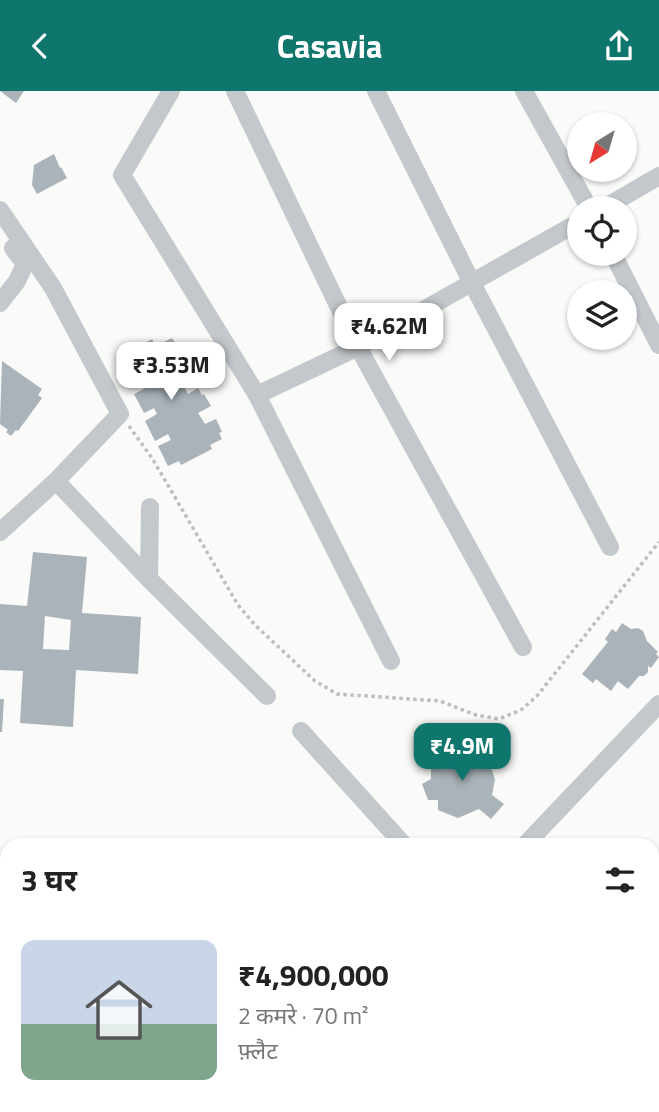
<!DOCTYPE html>
<html lang="hi">
<head>
<meta charset="utf-8">
<style>
	body { margin:0; font-family:"Titillium Web","Noto Sans Devanagari",sans-serif; background:#f6f6f6; color:#222; height:100vh; display:flex; flex-direction:column; font-size:26px; white-space:nowrap }
	* { box-sizing:border-box; margin:0 }
	p { font-size:23px; color:#767676 }
	.icon { flex:none; width:38px; height:38px; fill:none; stroke:currentColor; stroke-width:2; stroke-linecap:round; stroke-linejoin:round }
	.map { position:relative; flex:1; overflow:hidden }
	.sheet { position:absolute; left:0px; top:747px; width:660px; height:275px; display:flex; flex-direction:column; background:#fff; border-radius:21px 21px 0 0; box-shadow:0 2px 5px #0004 }
	.sheet>* { flex:none }
	.needle { width:46px; rotate:217deg }
	.buttons { position:absolute; left:567px; top:21px; display:grid; gap:14px }
	.buttons a { display:grid; place-items:center; width:70px; height:70px; border-radius:50%; background:#fff; box-shadow:0 2px 5px #0004; font-size:35px }
	.price { position:absolute; translate:-50% -60px; padding:0 16px; border-radius:14px; background:#fff; color:#222; font-size:23px; line-height:46px; filter:drop-shadow(0 2px 4px #0008) }
	.price::after { content:''; position:absolute; left:50%; top:42px; width:21px; height:16px; margin-left:-10px; background:inherit; clip-path:polygon(0 0,100% 0,50% 100%) }
	.price.selected { background:#0f766e; color:#fff }
	ul { padding:0; list-style:none }
	li { display:flex; align-items:center; gap:21px; height:175px; padding:0 21px }
	li+li { border-top:2px solid #e0e0e0 }
	li span { display:grid; place-items:center; flex:none; width:196px; height:140px; border-radius:14px; color:#555 }
	li>.icon { margin-inline-start:auto }
	span .icon { width:84px; height:84px; fill:#fffc; stroke-width:1 }
	li b { font-size:30px }
	h2 { display:flex; justify-content:space-between; align-items:center; height:84px; padding:0 21px; font-size:30px }
	header { display:flex; justify-content:space-between; align-items:center; height:91px; padding:0 21px; background:#0f766e; color:#fff; font-size:32px; font-weight:700 }
	.map>svg:first-child { display:block }
</style>
</head>
<body>
<header><svg class="icon" aria-label="back" viewBox="0 0 24 24"><path d="M15 5l-7 7 7 7"/></svg>Casavia<svg class="icon" aria-label="share" viewBox="0 0 24 24"><path d="M12 15V3M7 8l5-5 5 5M5 13v7h14v-7"/></svg></header>
<div class="map">
<svg width="659" height="1021" viewBox="0 0 659 1021">
	<rect width="100%" height="100%" fill="#fafaf8"/>
	<g fill="#aab3b9" fill-rule="evenodd">
		<polygon points="0,0 24,0 16,12"/>
		<polygon points="54,63 60,77 61,76 67,87 37,103 32,94 34,74"/>
		<polygon points="172,247 183,265 172,271 176,278 186,273 189,281 192,279 198,290 185,297 188,303 198,297 202,304 204,303 211,315 198,322 205,333 216,328 222,341 219,342 222,348 210,354 212,358 181,374 179,370 168,375 158,355 171,349 168,343 155,350 145,330 157,323 154,317 144,322 134,303 144,298 141,291 130,296 119,274 141,260 139,255 152,248 156,255"/>
		<polygon points="2,270 42,298 38,304 42,307 18,340 16,339 11,345 6,341 8,339 0,333"/>
		<path d="M33 461 87 466 82 522 141 526 138 583 76 579 73 636 20 632 23 580 0 579V513L27 515ZM45 525 71 529 69 559 43 558Z"/>
		<polygon points="622,532 631,538 638,537 643,540 647,550 658,561 656,563 659,566 651,577 648,575 648,581 644,585 639,585 628,598 618,590 611,600 596,588 593,592 582,583 608,551 605,548 612,538 616,541"/>
		<polygon points="0,608 4,608 2,641 0,641"/>
		<polygon points="463,655 480,661 480,666 486,673 489,672 495,688 492,704 504,713 491,728 479,718 458,727 438,719 438,709 428,709 422,693 431,688 431,668 443,663 444,658"/>
		<polygon points="659,770 659,1021 424,1021 418,1015 653,1015 653,776"/>
	</g>
	<g fill="none" stroke-linecap="round" stroke-linejoin="round">
		<polyline stroke="#bbbfc2" stroke-width="3.5" stroke-dasharray="3.5 3.5" stroke-linecap="butt" points="129,335 152,367 238,514 255,534 315,590 337,603 440,610 476,624 499,628 521,619 537,605 659,451"/>
		<g stroke="#c3c8cc" stroke-width="18">
			<polyline points="171,0 122,84 257,304 391,570"/>
			<polyline points="235,0 358,256 523,556"/>
			<polyline points="376,0 472,192 610,456"/>
			<polyline points="524,0 589,117"/>
			<polyline points="604,117 659,85"/>
			<polyline points="0,119 53,197 120,323 56,390 0,441"/>
			<polyline points="613,163 659,254"/>
			<polyline points="0,212 17,190 25,173 13,157"/>
			<polyline points="257,304 358,256 579,131"/>
			<polyline points="56,390 149,488 267,605"/>
			<polyline points="149,488 150,416"/>
			<polyline points="301,640 404,754"/>
			<polyline points="525,754 659,613"/>
			<polyline points="295,1015 301,1021"/>
			<polyline points="199,1021 207,1015"/>
			<polyline points="267,1021 276,1015"/>
		</g>
	</g>
</svg>
<div class="buttons">
<a><svg class="needle" viewBox="-14 -14 28 28"><path d="M0-13l5 13h-10z" fill="#e53935"/><path d="M0 13l5-13h-10z" fill="#767676"/></svg></a>
<a><svg class="icon" aria-label="locate" viewBox="0 0 24 24"><circle cx="12" cy="12" r="6"/><path d="M12 2v4M12 18v4M2 12h4M18 12h4"/></svg></a>
<a><svg class="icon" aria-label="layers" viewBox="0 0 24 24"><path d="M12 4l9 5-9 5-9-5zM3 14l9 5 9-5"/></svg></a>
</div>
<b class="price" style="left:389px;top:272px">₹4.62M</b>
<b class="price" style="left:171px;top:311px">₹3.53M</b>
<b class="price selected" style="left:462px;top:692px">₹4.9M</b>
<section class="sheet">
<h2>3 घर<svg class="icon" aria-label="filters" viewBox="0 0 24 24"><path d="M4 7h16M4 17h16"/><circle cx="9" cy="7" r="2"/><circle cx="15" cy="17" r="2"/></svg></h2>
<ul>
<li><span style="background:linear-gradient(#c9d6e8 60%,#7fa58c 0)"><svg class="icon" aria-label="home" viewBox="0 0 24 24"><path d="M3 11l9-7 9 7M6 9v11h12V9"/></svg></span><div><b>₹4,900,000</b><p>2 कमरे · 70 m²</p><p>फ़्लैट</p></div></li>
</ul>
</section>
</div>
</body>
</html>
